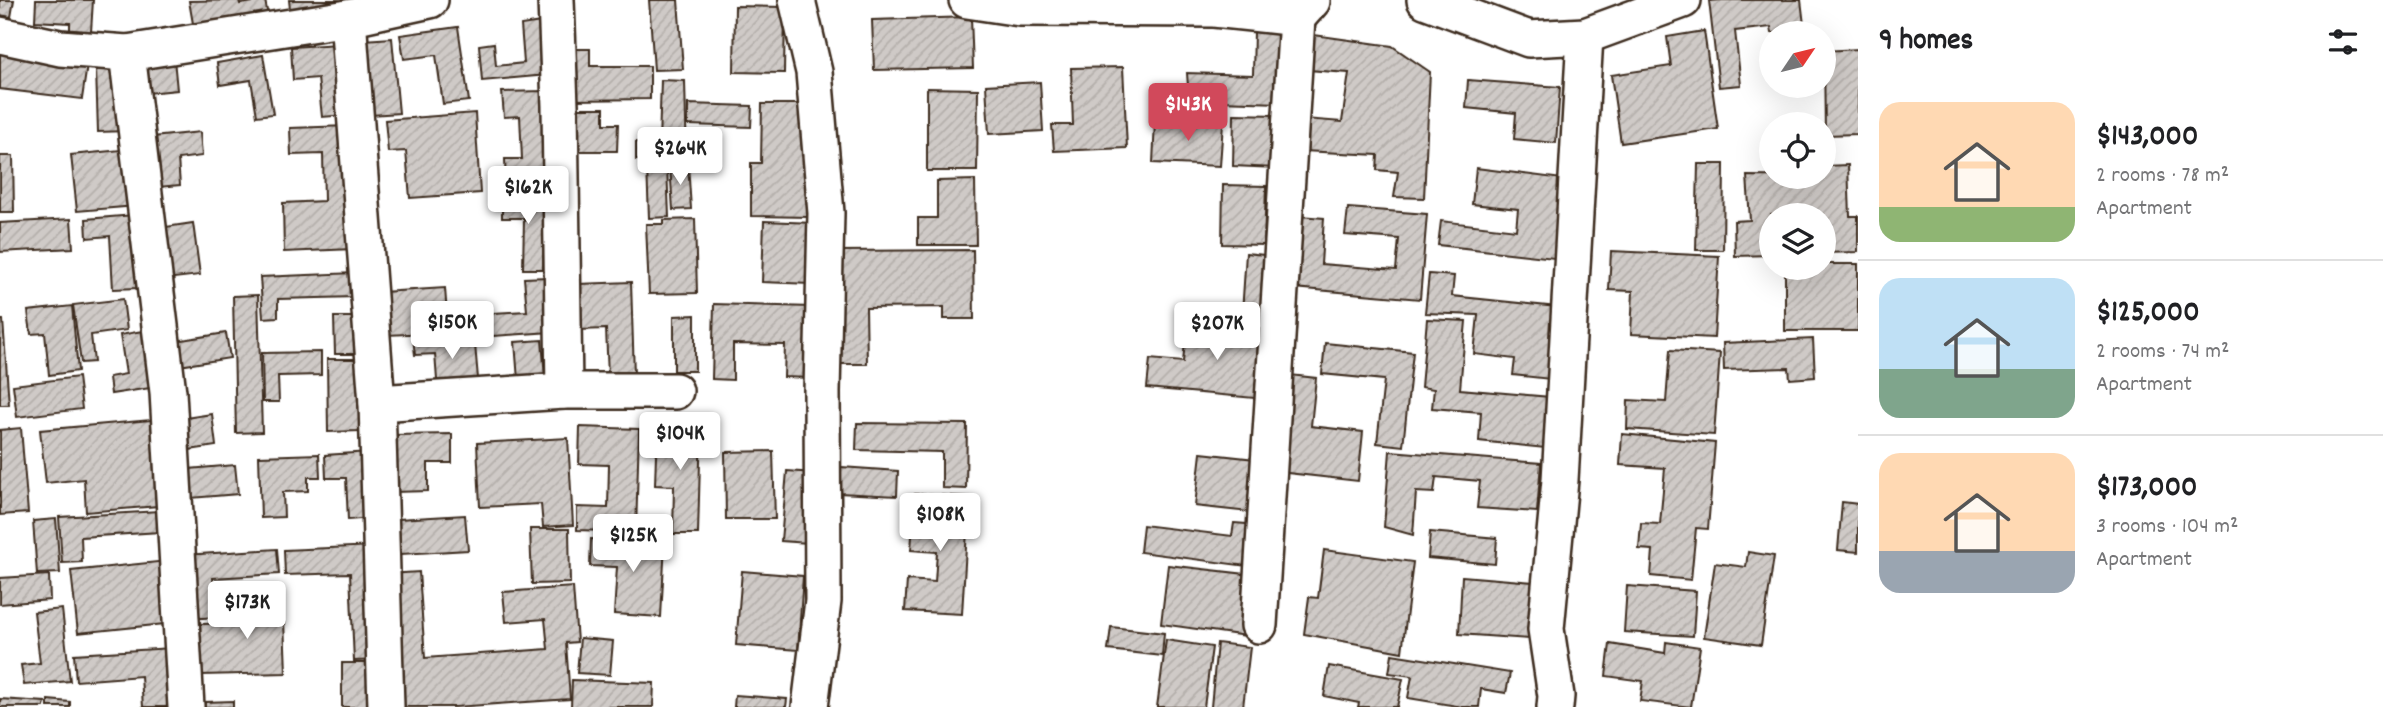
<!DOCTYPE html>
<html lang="en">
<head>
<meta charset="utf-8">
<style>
	body { margin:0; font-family:Dekko,sans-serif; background:#f2f2f2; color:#202124; height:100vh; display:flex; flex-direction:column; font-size:26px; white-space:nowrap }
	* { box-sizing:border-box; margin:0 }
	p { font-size:23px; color:#757577 }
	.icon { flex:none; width:38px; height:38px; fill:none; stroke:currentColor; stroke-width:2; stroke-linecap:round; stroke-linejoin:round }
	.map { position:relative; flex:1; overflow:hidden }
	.sheet { display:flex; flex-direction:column; background:#fff; width:525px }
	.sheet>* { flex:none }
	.needle { width:46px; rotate:55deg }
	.controls { position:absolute; left:1759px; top:21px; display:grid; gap:14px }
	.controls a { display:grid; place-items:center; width:77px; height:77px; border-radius:50%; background:#fff; box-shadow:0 7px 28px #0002; font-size:35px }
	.price { position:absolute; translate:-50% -60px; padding:0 16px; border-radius:7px; background:#fff; color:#222; font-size:23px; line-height:46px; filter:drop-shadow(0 2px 4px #0008) }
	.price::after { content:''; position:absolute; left:50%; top:42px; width:21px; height:16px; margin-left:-10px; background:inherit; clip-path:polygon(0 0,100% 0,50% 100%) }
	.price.selected { background:#d1495b; color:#fff }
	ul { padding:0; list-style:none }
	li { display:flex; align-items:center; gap:21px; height:175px; padding:0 21px }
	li+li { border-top:2px solid #e0e0e0 }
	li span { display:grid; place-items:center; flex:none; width:196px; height:140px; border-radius:21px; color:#555 }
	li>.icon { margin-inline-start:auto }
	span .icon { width:84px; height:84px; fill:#fffc; stroke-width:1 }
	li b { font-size:30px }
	h2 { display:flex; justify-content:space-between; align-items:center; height:84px; padding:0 21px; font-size:30px }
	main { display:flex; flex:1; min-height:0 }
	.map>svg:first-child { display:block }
</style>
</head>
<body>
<main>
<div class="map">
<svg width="1858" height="707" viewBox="0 0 1858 707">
	<defs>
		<pattern id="building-hatch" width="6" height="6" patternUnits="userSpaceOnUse" patternTransform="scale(1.75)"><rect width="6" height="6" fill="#cfcac7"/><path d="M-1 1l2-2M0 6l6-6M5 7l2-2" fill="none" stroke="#b3aeaa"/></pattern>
	</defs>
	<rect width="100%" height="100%" fill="#fff"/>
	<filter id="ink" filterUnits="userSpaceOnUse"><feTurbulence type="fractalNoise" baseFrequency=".0143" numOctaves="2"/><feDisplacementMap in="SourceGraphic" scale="14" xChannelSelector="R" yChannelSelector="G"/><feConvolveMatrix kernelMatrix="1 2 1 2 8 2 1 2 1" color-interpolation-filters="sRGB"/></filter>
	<g filter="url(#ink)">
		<g fill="url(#building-hatch)" stroke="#3b2a1e" stroke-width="2">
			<polygon points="0,0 14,0 11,17 0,15"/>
			<polygon points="36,0 93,0 91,32 70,31 70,23 35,21"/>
			<polygon points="239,0 240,4 265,0 269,22 195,35 189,1"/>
			<polygon points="289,0 353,0 291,18"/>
			<polygon points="649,0 678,0 683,69 654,70"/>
			<polygon points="1721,0 1801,0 1805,33 1772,33 1771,27 1735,31 1741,85 1719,87 1709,1"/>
			<polygon points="735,6 785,7 784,73 734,72"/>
			<polygon points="971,17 973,68 874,70 872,20"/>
			<polygon points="541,22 547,75 482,81 479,45 494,43 496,66 524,63 521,25"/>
			<polygon points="458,27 469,101 443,104 436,55 404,59 400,35"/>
			<polygon points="1254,31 1282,32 1280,103 1189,100 1187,73 1253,75"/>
			<polygon points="1704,31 1718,129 1621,143 1611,75 1671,66 1667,37"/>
			<polygon points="1314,35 1392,46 1430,72 1424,198 1394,197 1398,172 1377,170 1378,155 1304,151 1305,119 1342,122 1349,73 1308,70"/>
			<polygon points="392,38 399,113 371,115 364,40"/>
			<polygon points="339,44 345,115 322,117 318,78 293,80 291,47"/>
			<polygon points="572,49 590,49 590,66 650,66 650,99 573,100"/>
			<polygon points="1858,49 1858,134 1825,135 1824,51"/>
			<polygon points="0,50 87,65 82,99 0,89"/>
			<polygon points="263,55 273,114 257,116 251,80 220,85 217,63"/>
			<polygon points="174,59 177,90 148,93 144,62"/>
			<polygon points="1123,67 1127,148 1054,151 1052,125 1073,125 1071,68"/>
			<polygon points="124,68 127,131 98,132 96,69"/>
			<polygon points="661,80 685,81 687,161 636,160 636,142 659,143"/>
			<polygon points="1468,80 1560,87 1556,143 1514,139 1516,113 1466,108"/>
			<polygon points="1040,82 1043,131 989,134 986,85"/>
			<polygon points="927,88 978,89 977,171 927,171"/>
			<polygon points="544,91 549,186 506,188 505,159 522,159 520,116 504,117 502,92"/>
			<polygon points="688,104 752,106 751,127 688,125"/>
			<polygon points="762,104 811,104 810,217 751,216 751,163 761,163"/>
			<polygon points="576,108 604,108 604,124 618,124 617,151 575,151"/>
			<polygon points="475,113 480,193 410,198 406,151 388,152 385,120"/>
			<polygon points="1234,114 1277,115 1276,168 1233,166"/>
			<polygon points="1155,121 1223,123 1220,166 1153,163"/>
			<polygon points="348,126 353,249 284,252 283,203 324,201 323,154 291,155 290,128"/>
			<polygon points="200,132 202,156 178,159 180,185 158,187 153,137"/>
			<polygon points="131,149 136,206 77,211 71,155"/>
			<polygon points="0,156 13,156 14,212 0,212"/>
			<polygon points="688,164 691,209 673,210 670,165"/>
			<polygon points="1698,164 1724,164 1723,250 1696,250"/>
			<polygon points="1848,165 1850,216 1858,216 1858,252 1824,253 1824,215 1771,215 1771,255 1735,256 1734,221 1750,220 1747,176 1824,177 1824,166"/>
			<polygon points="647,166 667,166 669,217 649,218"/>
			<polygon points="1476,168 1563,179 1554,258 1438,245 1441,221 1516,230 1518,209 1472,204"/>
			<polygon points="975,180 976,245 918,245 918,218 937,218 937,181"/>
			<polygon points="1223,185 1266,186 1264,245 1222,244"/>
			<polygon points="502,195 543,195 543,269 523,269 524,218 502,218"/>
			<polygon points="1348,208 1427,214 1420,299 1294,288 1300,216 1324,218 1321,264 1396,270 1399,239 1345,235"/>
			<polygon points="134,215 138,288 113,289 110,236 87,238 86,219"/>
			<polygon points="71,219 73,248 0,252 0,223"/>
			<polygon points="695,219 697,293 649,294 646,224 664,224 664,220"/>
			<polygon points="764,221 813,223 811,284 762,282"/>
			<polygon points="193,223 200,275 166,279 159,228"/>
			<polygon points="973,250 974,319 944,319 944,307 866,308 867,364 836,364 835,251"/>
			<polygon points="1611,251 1719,256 1714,338 1631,334 1633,291 1609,290"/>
			<polygon points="1246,253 1273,256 1268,315 1242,313"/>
			<polygon points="1824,264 1858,264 1858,331 1785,331 1785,268 1824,268"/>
			<polygon points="355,273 356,297 278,299 278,317 263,318 260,277"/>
			<polygon points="1429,274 1454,276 1452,296 1557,307 1550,379 1513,375 1515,359 1474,354 1478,315 1425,313"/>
			<polygon points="547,277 551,332 479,337 477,314 527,311 524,278"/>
			<polygon points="631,282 634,375 608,376 606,329 579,330 578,284"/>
			<polygon points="445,288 447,315 429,316 430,333 386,335 382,292"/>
			<polygon points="258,295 262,432 236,433 233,296"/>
			<polygon points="123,299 127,330 91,335 94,362 81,363 73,305"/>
			<polygon points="714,304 811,307 810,378 784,377 785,345 733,344 733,380 712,379"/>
			<polygon points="72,306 78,371 49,375 45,333 31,334 28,311"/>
			<polygon points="695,315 695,371 674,371 674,316"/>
			<polygon points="334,317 359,317 359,354 335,354"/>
			<polygon points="1427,319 1466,321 1460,389 1550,397 1545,448 1479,441 1481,412 1432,408 1434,389 1421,387"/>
			<polygon points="0,320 3,320 9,405 0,405"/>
			<polygon points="1187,321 1271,329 1265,399 1147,388 1150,359 1183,362"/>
			<polygon points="148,330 157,387 111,394 109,377 126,374 120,335"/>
			<polygon points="226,333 230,358 179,366 175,341"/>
			<polygon points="474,333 479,390 438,393 435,354 415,355 413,338"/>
			<polygon points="1813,339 1815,377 1790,379 1789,368 1724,370 1723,343"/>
			<polygon points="542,340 545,378 518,380 515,342"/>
			<polygon points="1325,343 1413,352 1403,446 1377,443 1384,380 1322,374"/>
			<polygon points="1670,350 1720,353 1714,435 1627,429 1628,400 1666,402"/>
			<polygon points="321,352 321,375 278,376 279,402 263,402 262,353"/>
			<polygon points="327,359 359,359 360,431 328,432"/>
			<polygon points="1290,375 1316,378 1311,426 1363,432 1358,481 1279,472"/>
			<polygon points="78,377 82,409 17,417 13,385"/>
			<polygon points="212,414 216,446 189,450 185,418"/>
			<polygon points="162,419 170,505 86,512 84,479 46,483 40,430"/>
			<polygon points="657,423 701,425 698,534 673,534 674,486 655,485"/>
			<polygon points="857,423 967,424 966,489 942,488 942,452 856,450"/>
			<polygon points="580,427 639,429 636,532 577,530 577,507 608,508 609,465 579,464"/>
			<polygon points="21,428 28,513 0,515 0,430"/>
			<polygon points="452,434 452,463 428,463 428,491 394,492 393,435"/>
			<polygon points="1622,434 1715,443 1708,529 1696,528 1691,580 1651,576 1653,550 1639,549 1641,523 1660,524 1665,468 1620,465"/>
			<polygon points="568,438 573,525 543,527 541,504 480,507 477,443"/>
			<polygon points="773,451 775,519 726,519 725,452"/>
			<polygon points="1390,451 1541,463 1537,512 1477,508 1480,481 1436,477 1434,493 1416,492 1413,535 1384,527"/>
			<polygon points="369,452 373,518 348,520 346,478 326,478 325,455"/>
			<polygon points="1201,453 1264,460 1258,513 1195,506"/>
			<polygon points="319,454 320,477 308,477 308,491 283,492 284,517 261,518 259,456"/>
			<polygon points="235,465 238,494 191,498 189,469"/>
			<polygon points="841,467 898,471 897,496 839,493"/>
			<polygon points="787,471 814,473 808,543 781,541"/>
			<polygon points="915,494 969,497 962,614 905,611 907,580 935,582 937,552 911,550"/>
			<polygon points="1842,502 1858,504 1858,552 1838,550"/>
			<polygon points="159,511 160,532 81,537 82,562 62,563 59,517"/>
			<polygon points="465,515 468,550 401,554 398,519"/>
			<polygon points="56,519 60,573 37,574 33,521"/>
			<polygon points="1234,523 1259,525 1254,567 1140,552 1143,525 1232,536"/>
			<polygon points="530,529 569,529 570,583 532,584"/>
			<polygon points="1430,532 1497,538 1495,564 1428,558"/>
			<polygon points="591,539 665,543 661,617 614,614 617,567 590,566"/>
			<polygon points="375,546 379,660 354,661 350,573 285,575 284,550"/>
			<polygon points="277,549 279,574 213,578 216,617 189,619 185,555"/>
			<polygon points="1324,550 1413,562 1402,652 1304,634 1309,597 1318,598"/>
			<polygon points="1748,552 1774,556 1761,645 1704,637 1715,563 1746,567"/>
			<polygon points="167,561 174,623 78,633 71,571"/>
			<polygon points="1168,565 1254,575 1247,636 1161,624"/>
			<polygon points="742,571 803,576 798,650 736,645"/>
			<polygon points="419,572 425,658 548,649 545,619 506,622 503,592 573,587 577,642 566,643 570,699 455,707 398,707 388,574"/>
			<polygon points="49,575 50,600 0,604 0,578"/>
			<polygon points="1462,576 1533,582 1529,639 1459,634"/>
			<polygon points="1627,586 1696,591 1693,636 1624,632"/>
			<polygon points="283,593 286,673 201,675 199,624 252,623 251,594"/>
			<polygon points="62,609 70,681 24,685 21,665 40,663 34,612"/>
			<polygon points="1111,627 1164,633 1162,656 1108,650"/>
			<polygon points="580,638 613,641 610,675 577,673"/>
			<polygon points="1166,640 1212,647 1204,707 1157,707"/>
			<polygon points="1666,642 1700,647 1691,707 1640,701 1643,681 1606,676 1610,644 1665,653"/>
			<polygon points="1217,643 1250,647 1243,707 1211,707"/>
			<polygon points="172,648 176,707 143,707 141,676 76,681 74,654"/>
			<polygon points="1392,654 1510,673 1506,693 1481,689 1479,707 1463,707 1408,698 1412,676 1389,673"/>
			<rect x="342" y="663" width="39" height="44"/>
			<polygon points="1329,666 1403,679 1397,707 1358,707 1359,703 1324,696"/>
			<polygon points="572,680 654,683 653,707 571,707"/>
			<polygon points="735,695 787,699 786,707 734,707"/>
			<polygon points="0,699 45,702 44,707 0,707"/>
			<polygon points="48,700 70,702 70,707 48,707"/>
			<polygon points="233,701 233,707 205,707 205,702"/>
		</g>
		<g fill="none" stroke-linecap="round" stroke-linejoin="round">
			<g stroke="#3b2a1e" stroke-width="40">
				<g id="street">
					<polyline points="556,0 560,106 564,391"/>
					<polyline points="797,0 814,72 826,213 822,392 823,601 810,707"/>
					<polyline points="967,0 1020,8 1214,9 1297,18 1312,1"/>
					<polyline points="1425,0 1529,39 1585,36 1683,0"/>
					<polyline points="348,18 377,403 386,707"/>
					<polyline points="0,35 60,48 127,53 348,18 430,0"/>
					<polyline points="127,53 168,392 186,707"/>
					<polyline points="377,403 564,391 675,391"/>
					<polyline points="1259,625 1297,18"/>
					<polyline points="1555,707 1556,696 1546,629 1560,480 1585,36"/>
				</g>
			</g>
			<use href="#street" stroke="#fff" stroke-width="35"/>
		</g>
	</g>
</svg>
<div class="controls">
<a><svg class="needle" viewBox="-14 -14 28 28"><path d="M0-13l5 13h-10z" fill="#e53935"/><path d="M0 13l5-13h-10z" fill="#757577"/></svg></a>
<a><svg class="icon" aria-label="locate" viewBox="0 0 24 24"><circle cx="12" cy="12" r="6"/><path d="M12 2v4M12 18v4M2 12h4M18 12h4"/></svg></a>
<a><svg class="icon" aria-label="layers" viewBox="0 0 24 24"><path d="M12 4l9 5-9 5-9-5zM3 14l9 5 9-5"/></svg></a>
</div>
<b class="price selected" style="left:1188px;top:143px">$143K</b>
<b class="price" style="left:680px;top:187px">$264K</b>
<b class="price" style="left:528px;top:226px">$162K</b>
<b class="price" style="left:452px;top:361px">$150K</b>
<b class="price" style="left:1217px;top:362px">$207K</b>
<b class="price" style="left:680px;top:472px">$104K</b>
<b class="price" style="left:940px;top:553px">$108K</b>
<b class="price" style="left:633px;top:574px">$125K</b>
<b class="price" style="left:247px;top:641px">$173K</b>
</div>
<section class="sheet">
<h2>9 homes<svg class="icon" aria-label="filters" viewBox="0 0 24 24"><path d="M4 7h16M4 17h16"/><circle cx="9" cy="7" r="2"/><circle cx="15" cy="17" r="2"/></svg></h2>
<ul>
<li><span style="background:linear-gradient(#ffd9b3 75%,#8fb573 0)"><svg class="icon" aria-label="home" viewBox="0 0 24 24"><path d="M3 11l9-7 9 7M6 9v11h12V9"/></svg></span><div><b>$143,000</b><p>2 rooms · 78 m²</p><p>Apartment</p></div></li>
<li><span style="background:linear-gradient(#bfe0f5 65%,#7fa58c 0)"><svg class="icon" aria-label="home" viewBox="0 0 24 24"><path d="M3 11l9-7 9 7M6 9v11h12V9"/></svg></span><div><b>$125,000</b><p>2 rooms · 74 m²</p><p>Apartment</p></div></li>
<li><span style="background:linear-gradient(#ffd9b3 70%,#9aa5b1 0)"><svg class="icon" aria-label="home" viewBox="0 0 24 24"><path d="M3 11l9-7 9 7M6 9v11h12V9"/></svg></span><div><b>$173,000</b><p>3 rooms · 104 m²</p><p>Apartment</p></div></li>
</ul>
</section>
</main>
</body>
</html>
